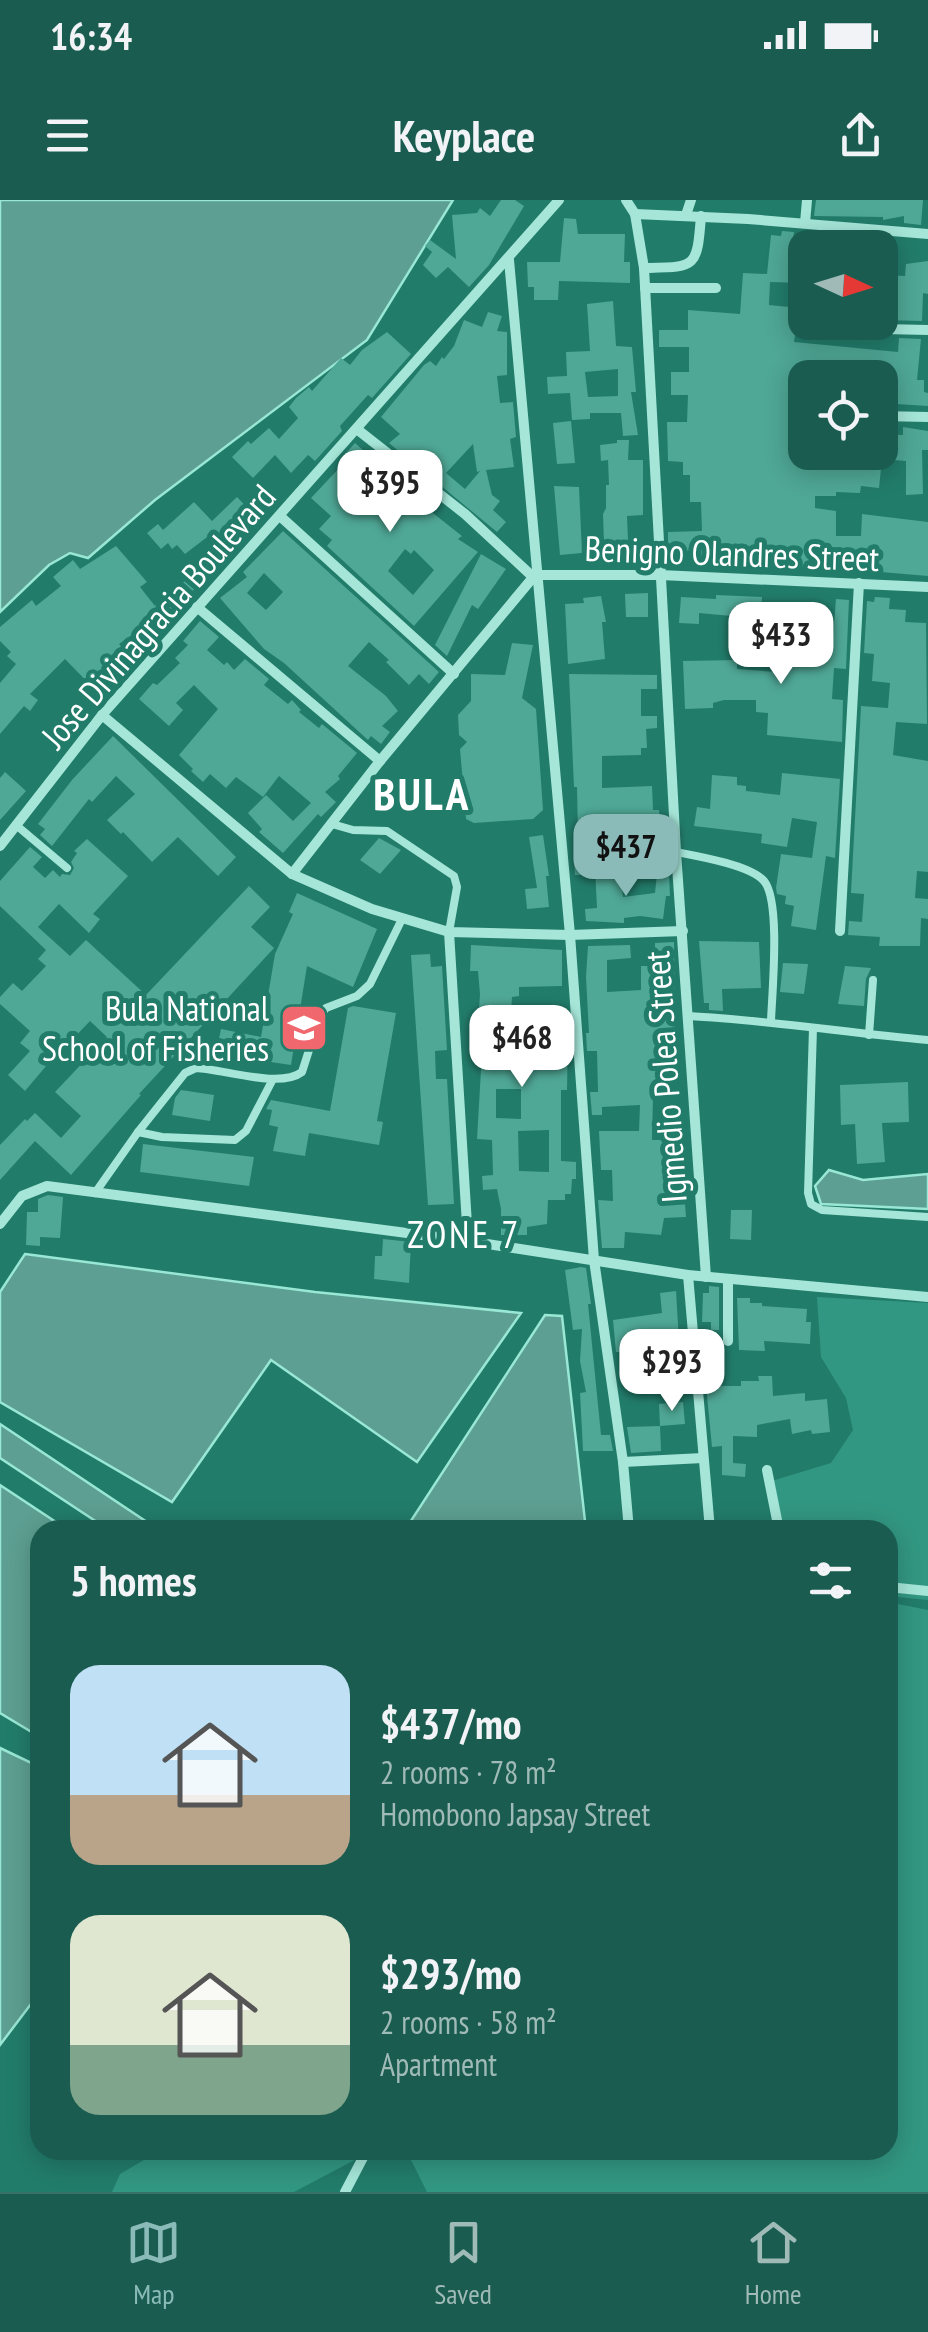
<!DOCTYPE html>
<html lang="en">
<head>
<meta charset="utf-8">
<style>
	body { margin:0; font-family:"PT Sans Narrow",sans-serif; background:#27665a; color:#f1f3f6; height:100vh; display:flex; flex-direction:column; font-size:38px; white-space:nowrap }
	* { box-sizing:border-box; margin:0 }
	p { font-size:32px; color:#9fbab7 }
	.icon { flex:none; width:55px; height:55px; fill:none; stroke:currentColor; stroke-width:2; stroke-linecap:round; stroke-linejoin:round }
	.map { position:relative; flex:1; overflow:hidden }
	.panel { position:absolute; left:30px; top:1320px; width:868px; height:640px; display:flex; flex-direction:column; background:#1a5d50; border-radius:30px; box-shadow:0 5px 25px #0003 }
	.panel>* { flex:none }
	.needle { width:65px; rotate:94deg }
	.buttons { position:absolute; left:788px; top:30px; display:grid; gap:20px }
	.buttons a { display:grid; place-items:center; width:110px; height:110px; border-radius:20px; background:#1a5d50; box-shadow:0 5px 25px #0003; font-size:50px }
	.price { position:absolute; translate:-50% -85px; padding:0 22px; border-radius:20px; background:#fff; color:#222; font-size:32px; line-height:65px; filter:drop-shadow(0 2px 5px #0008) }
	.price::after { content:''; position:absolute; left:50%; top:60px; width:30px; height:22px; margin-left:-15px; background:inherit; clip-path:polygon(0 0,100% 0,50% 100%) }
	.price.active { background:#8bbbb9; color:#111 }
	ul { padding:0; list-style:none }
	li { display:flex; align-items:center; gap:30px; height:250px; padding:0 40px }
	li span { display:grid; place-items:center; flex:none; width:280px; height:200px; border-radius:30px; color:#555 }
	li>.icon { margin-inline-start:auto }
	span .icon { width:120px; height:120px; fill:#fffc; stroke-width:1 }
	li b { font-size:42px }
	h2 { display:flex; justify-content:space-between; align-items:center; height:120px; padding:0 40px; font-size:42px }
	.status { display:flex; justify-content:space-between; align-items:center; height:70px; padding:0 50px; background:#1a5d50; direction:ltr }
	.status svg { height:28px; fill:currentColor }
	header { display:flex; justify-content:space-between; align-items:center; height:130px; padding:0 40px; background:#1a5d50; font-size:45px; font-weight:800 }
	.tab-bar { display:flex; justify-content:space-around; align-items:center; height:140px; border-top:2px solid #387267; background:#1a5d50; font-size:28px; color:#9fbab7 }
	.tab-bar a { display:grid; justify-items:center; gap:5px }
	.tab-bar .active { color:#8bbbb9 }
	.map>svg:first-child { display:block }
</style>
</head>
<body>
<div class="status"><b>16:34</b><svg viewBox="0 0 49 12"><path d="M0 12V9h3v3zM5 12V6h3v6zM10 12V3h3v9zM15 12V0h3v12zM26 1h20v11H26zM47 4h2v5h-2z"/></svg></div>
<header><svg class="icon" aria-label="menu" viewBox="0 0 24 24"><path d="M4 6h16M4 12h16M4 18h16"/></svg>Keyplace<svg class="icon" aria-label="share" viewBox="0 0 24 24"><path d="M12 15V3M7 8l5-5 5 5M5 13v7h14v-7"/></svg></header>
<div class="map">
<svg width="928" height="1992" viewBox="0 0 928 1992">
	<rect width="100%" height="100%" fill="#227c6a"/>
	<g fill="#329782">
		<polygon points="817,1097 928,1103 928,1400 888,1396 888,1330 776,1330 765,1283 831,1263 853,1230 846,1198 821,1157"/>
		<polygon points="888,1402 928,1410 928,1992 427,1992 406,1950 888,1950"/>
		<polygon points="161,1950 367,1950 364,1955 294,1992 112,1992 120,1974"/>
	</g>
	<g fill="#5d9f92" stroke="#99e7d5" stroke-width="2.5">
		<polygon points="0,0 453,0 367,140 155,300 88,358 70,353 49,365 0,412"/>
		<polygon points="829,970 863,980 928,974 928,1009 821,1004 815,986"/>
		<polygon points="25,1054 315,1092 521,1113 417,1262 271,1160 172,1302 0,1202 0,1092"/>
		<polygon points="545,1115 562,1116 586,1330 405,1330"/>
		<polygon points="0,1224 159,1330 109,1330 0,1258"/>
		<polygon points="0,1285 68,1330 40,1330 40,1537 0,1513"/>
		<polygon points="0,1548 40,1567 40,1792 0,1845"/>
	</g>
	<g fill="#4fa795" fill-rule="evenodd">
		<polygon points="501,0 515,0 524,6 489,65 469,87 448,67 436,78 423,65 432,52 425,46 430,40 456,59 452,15 477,13 480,8 490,16"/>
		<polygon points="816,0 923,0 921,25 904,23 904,16 883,20 883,17 814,16"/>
		<polygon points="564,18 576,19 578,34 625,34 624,62 630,62 630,83 559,81 558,100 534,100 534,87 528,87 527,62 560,62"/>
		<polygon points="782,31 794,32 790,67 805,68 805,83 770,82 769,105 799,108 794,142 898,152 899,138 921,139 917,180 924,180 924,192 928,193 928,206 880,203 880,178 802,175 805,211 797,211 795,241 805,239 805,252 880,252 880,234 903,235 903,227 928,231 928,250 922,250 923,294 906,295 906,261 882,259 879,288 861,286 860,293 836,292 836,296 815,296 815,308 836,311 836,336 861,336 862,314 928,322 928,376 822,367 769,367 769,364 731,360 731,364 714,362 715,357 690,357 689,351 668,352 668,332 702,331 701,302 690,302 690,275 683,275 683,262 668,261 667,222 687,222 688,195 671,195 671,172 689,172 689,147 659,147 659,130 688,130 688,110 740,114 743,73 767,74 771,35 781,36"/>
		<polygon points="928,61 928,94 923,93 922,121 880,120 883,75 905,76 906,64"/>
		<path d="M613 101 616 146 632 147 636 192H631L638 235 623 236 621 213H590V219L572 220 570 193 548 194 547 177 567 176 566 152 590 151 587 104ZM618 169V196L588 197 585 172Z"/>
		<path d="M488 112 502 116 497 131 507 132V175L497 176 500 203 513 202 516 237 510 239 514 267 486 270 492 295 500 301 493 310 506 322 497 332 389 243 400 234 381 217 424 165 430 161 436 166 442 157 444 159 454 146 464 120 482 127ZM473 244 477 272 480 271 465 289 446 273Z"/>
		<polygon points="387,132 411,154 372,198 368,195 340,226 342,231 315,261 308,255 291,273 275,255 253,278 232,257 248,241 251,244 269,228 279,239 298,218 289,207 296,198 309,187 312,191 341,158 350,165 362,150"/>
		<polygon points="571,221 575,263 557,264 553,223"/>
		<polygon points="617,240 629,240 628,260 643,260 643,315 627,316 628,340 604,344 603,314 606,308 606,285 609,285 608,260 601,261 600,245 617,243"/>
		<path d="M355 243 372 258 375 255 397 272 392 278 396 284 462 336 458 339 478 352 414 426 327 346 332 340 319 329 331 316 311 298 343 264 339 261ZM361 270 383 288 364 314 342 293ZM405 349 411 354 414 350 434 370 413 395 388 371Z"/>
		<polygon points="554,286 579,287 582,353 560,355"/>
		<polygon points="237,297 258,319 245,333 235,323 220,338 215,331 185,354 177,345 172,349 168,343 161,349 147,333 158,324 163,330 194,302 212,321"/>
		<path d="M283 331 439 472 429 484 419 474 409 485 386 462 389 460 369 442 348 466 386 496 398 511 382 526 390 532 381 544 371 536 368 540 284 463 264 449 220 398 247 377 243 372ZM264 373 283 392 266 410 247 393Z"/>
		<polygon points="116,346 147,382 140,387 155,406 190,377 198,386 147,432 143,427 119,444 135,461 101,496 65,459 30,494 38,500 30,511 24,506 0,534 0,483 16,464 7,456 11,452 0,441 0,427 32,400 36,406 61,386 53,377 73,360 80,369"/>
		<polygon points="481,354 506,369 478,409 472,405 447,456 435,445"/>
		<polygon points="648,393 648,417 626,417 625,394"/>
		<polygon points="716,395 762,397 760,431 741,431 742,417 699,413 699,424 679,423 681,397 716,399"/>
		<polygon points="601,396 606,422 602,422 605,459 568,464 565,404 584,403 583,398"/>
		<polygon points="875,397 890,398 889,409 906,410 905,422 926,423 927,524 896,522 893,555 928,561 928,672 917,671 915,698 928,699 928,719 921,718 920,746 879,746 880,737 848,735 849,721 862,722 864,694 851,693 861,506 888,508 890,483 872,481 874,454 864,453 867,401 874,402"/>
		<polygon points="836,399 849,400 846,469 834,468 832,499 843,500 842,542 767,535 768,513 756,512 756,500 724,500 713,503 713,508 685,509 683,461 737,460 737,469 777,472 779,455 797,458 798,448 832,450"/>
		<polygon points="200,421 219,437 207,450 224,465 227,462 234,470 245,459 269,479 264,485 288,504 292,500 301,510 299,512 319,528 322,524 357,553 338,576 340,579 325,592 336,602 321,617 318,614 283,653 259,632 262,629 248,613 266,595 293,621 311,603 279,576 263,597 236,577 226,588 210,574 203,582 191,571 193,569 179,555 218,509 194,485 176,503 183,510 169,526 139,499 153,483 157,485 180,463 175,458 188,445 183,441"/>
		<polygon points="512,443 533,445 522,498 536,509 543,610 533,619 474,623 466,619 460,549 467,542 459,535 458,515 471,501 471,474 505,475"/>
		<polygon points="569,474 657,475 657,489 641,489 641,516 657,516 657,528 646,529 647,548 641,548 641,555 602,556 602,588 652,586 653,610 659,610 662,651 589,656 589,675 575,675 574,662 578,636 577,587 574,587"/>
		<polygon points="113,536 236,657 218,676 178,637 152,662 123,632 121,634 107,620 135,594 116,576 92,602 89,599 52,646 40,635 45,629 38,624 72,580"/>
		<polygon points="5,572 26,591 0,620 0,578"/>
		<polygon points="782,573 840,579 835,658 826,656 816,730 791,726 794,706 785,704 786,696 777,694 776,688 781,654 812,658 817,622 792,618 787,647 761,643 762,634 694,626 697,607 710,609 712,575 737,577 737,585 746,586 746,591 780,595"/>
		<polygon points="543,635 549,676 546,676 549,707 527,709 525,689 537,688 529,637"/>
		<polygon points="379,638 401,650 380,674 360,660"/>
		<polygon points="87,639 128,676 93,714 100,719 89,733 59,704 38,727 70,756 86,740 146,795 249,686 270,707 251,727 274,748 139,894 141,895 71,975 35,941 0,980 0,945 25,919 27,921 35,913 61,938 81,916 55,892 107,837 90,821 70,842 68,840 25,891 8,875 30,851 20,843 30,831 0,804 0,797 13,783 22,791 46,766 38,759 46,750 0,706 0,681 30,647 42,657 33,667 45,678 53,670 60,677 62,674 70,675 74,668 71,662 77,653 74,651"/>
		<polygon points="595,668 619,670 623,697 655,693 657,673 669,674 670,696 666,696 663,719 640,716 624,718 624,723 586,721 585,709 597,708"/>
		<polygon points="297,693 377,729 353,787 307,766 291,865 216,854 221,829 261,837 275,754 293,714 289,712"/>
		<polygon points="699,741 759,742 761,788 722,789 723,811 709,810 709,803 704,803"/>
		<polygon points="674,742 675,859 657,860 658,895 653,895 652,940 673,940 676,991 684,990 686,1017 664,1018 661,1035 625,1032 624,1048 602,1048 598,1000 613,1001 612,970 601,970 599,931 639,931 640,905 602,907 602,915 592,915 590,892 598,892 597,851 587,851 586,833 589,833 586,777 588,746 630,745 631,758 607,760 607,792 641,790 641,766 655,766 655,743"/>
		<path d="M471 745 562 750V786L519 787V796L512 797 511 811 497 810V842L502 843 501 868 530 869 533 834H540V815H555V833H568L567 890H561V961L576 962V979H572L571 994H565V1000H548L547 1024 527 1027V1035H501V1009L497 989 483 990 482 976 493 975 492 940 477 939 482 853H476L480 794 478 771H470ZM496 889H521V919L496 918ZM549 930V972L519 971 518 931Z"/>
		<polygon points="430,754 431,767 442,766 447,850 435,851 436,879 447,879 454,1004 428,1005 411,755"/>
		<polygon points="783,763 808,764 804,794 780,792"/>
		<polygon points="845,766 871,768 866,779 864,806 838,804"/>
		<polygon points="353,806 396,813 377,921 383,922 379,945 309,933 305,956 273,951 278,927 269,925 272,910 266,909 271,900 330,911 348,808"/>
		<polygon points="908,882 909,922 882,923 885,962 857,964 855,924 841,925 840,885"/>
		<polygon points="181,890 214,895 210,921 172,915 175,898"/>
		<polygon points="143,944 254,957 249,986 140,972"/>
		<polygon points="48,995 63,997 60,1038 40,1037 40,1046 26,1045 27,1012 38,1012 38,999"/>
		<polygon points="731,1010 752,1010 751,1040 730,1039"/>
		<polygon points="383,1039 411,1042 409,1083 374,1079 375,1056 382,1056"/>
		<polygon points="581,1067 586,1068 591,1104 588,1104 601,1235 610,1235 613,1251 583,1251 580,1193 586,1192 580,1161 582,1129 573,1130 565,1070"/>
		<polygon points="709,1086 719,1087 719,1130 711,1130 711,1122 702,1122 703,1093 709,1093"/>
		<polygon points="676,1091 681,1175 651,1177 650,1161 623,1163 622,1152 616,1152 613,1120 662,1113 660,1093"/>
		<polygon points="737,1098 750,1098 750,1103 762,1103 762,1106 807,1109 806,1122 811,1122 810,1144 764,1141 765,1151 739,1150"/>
		<polygon points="705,1175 716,1175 716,1186 741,1186 741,1181 759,1181 758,1176 772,1176 773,1196 805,1193 805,1201 827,1199 830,1232 812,1234 811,1230 792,1234 790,1219 757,1225 757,1237 733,1236 733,1263 746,1264 745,1277 722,1275 722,1246 712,1247"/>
		<polygon points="683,1202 685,1224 660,1226 659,1204"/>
		<polygon points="660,1226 661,1251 631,1253 627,1227"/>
	</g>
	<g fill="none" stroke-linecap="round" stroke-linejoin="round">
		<g stroke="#a5e6d8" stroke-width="8">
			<polyline points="332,624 353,630 387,631 454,676 457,687 449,732"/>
			<polyline points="16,625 67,668"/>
			<path d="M676 652C697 656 750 665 764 681 781 701 772 793 771 821"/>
			<path d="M688 816C769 820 848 833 928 840"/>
			<polyline points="813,828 808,993 811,1004 822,1010 928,1017"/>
			<polyline points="869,835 873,780"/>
			<path d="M273 879 246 931 235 940 162 937 138 932 185 873 196 868C223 869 280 889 302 872L320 816 326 808 357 796 370 784 402 719"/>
			<polyline points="95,993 138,932"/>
		</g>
		<g stroke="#a5e6d8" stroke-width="10">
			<polyline points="626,0 635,14 644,68 676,652 706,1077"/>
			<polyline points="635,14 748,19 928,34"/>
			<polyline points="686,15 691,0"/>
			<polyline points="805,23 807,0"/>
			<polyline points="509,60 570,735 594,1060 623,1262 629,1330"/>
			<path d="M644 68C696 67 697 69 701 16"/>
			<polyline points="645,88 716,88"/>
			<polyline points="839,128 928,130"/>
			<polyline points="880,216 928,217"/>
			<polyline points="358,230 465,314 532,376"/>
			<polyline points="281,317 454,474"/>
			<polyline points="535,375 660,375 928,387"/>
			<polyline points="197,407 380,561"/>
			<polyline points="102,515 292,674 372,709 449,732 570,735 683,731"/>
			<polyline points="0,646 102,515 559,0"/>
			<polyline points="292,674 380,561 535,375"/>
			<polyline points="840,731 859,383"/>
			<polyline points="449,732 468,1041"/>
			<polyline points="0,1024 22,996 47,986 468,1041 688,1075 928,1097"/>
			<polyline points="688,1075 710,1330"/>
			<polyline points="728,1079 728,1141"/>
			<polyline points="623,1262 703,1258"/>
			<polyline points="767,1270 779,1330"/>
			<polyline points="888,1387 928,1391"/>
			<polyline points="345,1992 367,1950"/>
		</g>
	</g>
	<defs>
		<g id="school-square" transform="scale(2.5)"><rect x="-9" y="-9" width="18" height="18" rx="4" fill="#f1676e" stroke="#227c6a"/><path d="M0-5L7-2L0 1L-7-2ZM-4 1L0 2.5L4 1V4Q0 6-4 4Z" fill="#fff"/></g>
	</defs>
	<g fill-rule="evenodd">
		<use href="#school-square" x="304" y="828"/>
	</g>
	<g text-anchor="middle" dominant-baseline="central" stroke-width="10" stroke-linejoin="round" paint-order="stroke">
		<g font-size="35" fill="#fff" stroke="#227c6a">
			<text transform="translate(732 353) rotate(2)">Benigno Olandres Street</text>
			<text transform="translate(158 416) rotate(-49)">Jose Divinagracia Boulevard</text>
			<text transform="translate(665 877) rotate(-94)">Igmedio Polea Street</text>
		</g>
		<g font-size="35" fill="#fff" stroke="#227c6a" text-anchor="end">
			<text x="269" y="808">Bula National<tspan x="269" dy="40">School of Fisheries</tspan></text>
		</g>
		<g font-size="38" letter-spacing="2.5" fill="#fff" stroke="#227c6a">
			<text x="464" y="1033">ZONE 7</text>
		</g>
		<g font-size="45" font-weight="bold" letter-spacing="2.5" fill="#fff" stroke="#227c6a">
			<text x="422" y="593">BULA</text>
		</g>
	</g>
</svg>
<div class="buttons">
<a><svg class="needle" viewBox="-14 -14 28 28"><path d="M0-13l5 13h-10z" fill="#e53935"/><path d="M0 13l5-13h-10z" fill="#9fbab7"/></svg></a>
<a><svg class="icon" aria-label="locate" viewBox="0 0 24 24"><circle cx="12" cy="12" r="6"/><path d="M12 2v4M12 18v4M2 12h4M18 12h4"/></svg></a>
</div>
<b class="price" style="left:390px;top:335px">$395</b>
<b class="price" style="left:781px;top:487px">$433</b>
<b class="price active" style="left:626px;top:699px">$437</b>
<b class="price" style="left:522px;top:890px">$468</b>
<b class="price" style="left:672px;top:1214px">$293</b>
<section class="panel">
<h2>5 homes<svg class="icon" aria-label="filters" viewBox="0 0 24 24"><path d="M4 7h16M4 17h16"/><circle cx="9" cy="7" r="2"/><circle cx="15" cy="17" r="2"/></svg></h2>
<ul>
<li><span style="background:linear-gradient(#bfe0f5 65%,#b9a48a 0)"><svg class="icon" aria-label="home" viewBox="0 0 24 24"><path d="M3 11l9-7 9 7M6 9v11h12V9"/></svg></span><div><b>$437/mo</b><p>2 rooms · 78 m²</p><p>Homobono Japsay Street</p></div></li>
<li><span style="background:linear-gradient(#dfe7d0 65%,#7fa58c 0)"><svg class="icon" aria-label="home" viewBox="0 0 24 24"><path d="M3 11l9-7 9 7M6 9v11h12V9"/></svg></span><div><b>$293/mo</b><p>2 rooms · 58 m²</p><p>Apartment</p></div></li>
</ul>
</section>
</div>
<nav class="tab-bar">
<a class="active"><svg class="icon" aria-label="map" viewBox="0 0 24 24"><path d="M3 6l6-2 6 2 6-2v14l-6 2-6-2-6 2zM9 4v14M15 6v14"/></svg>Map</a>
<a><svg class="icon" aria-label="saved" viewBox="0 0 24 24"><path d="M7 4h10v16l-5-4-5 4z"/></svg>Saved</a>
<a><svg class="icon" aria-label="home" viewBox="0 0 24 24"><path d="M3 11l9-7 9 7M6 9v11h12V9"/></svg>Home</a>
</nav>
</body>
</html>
